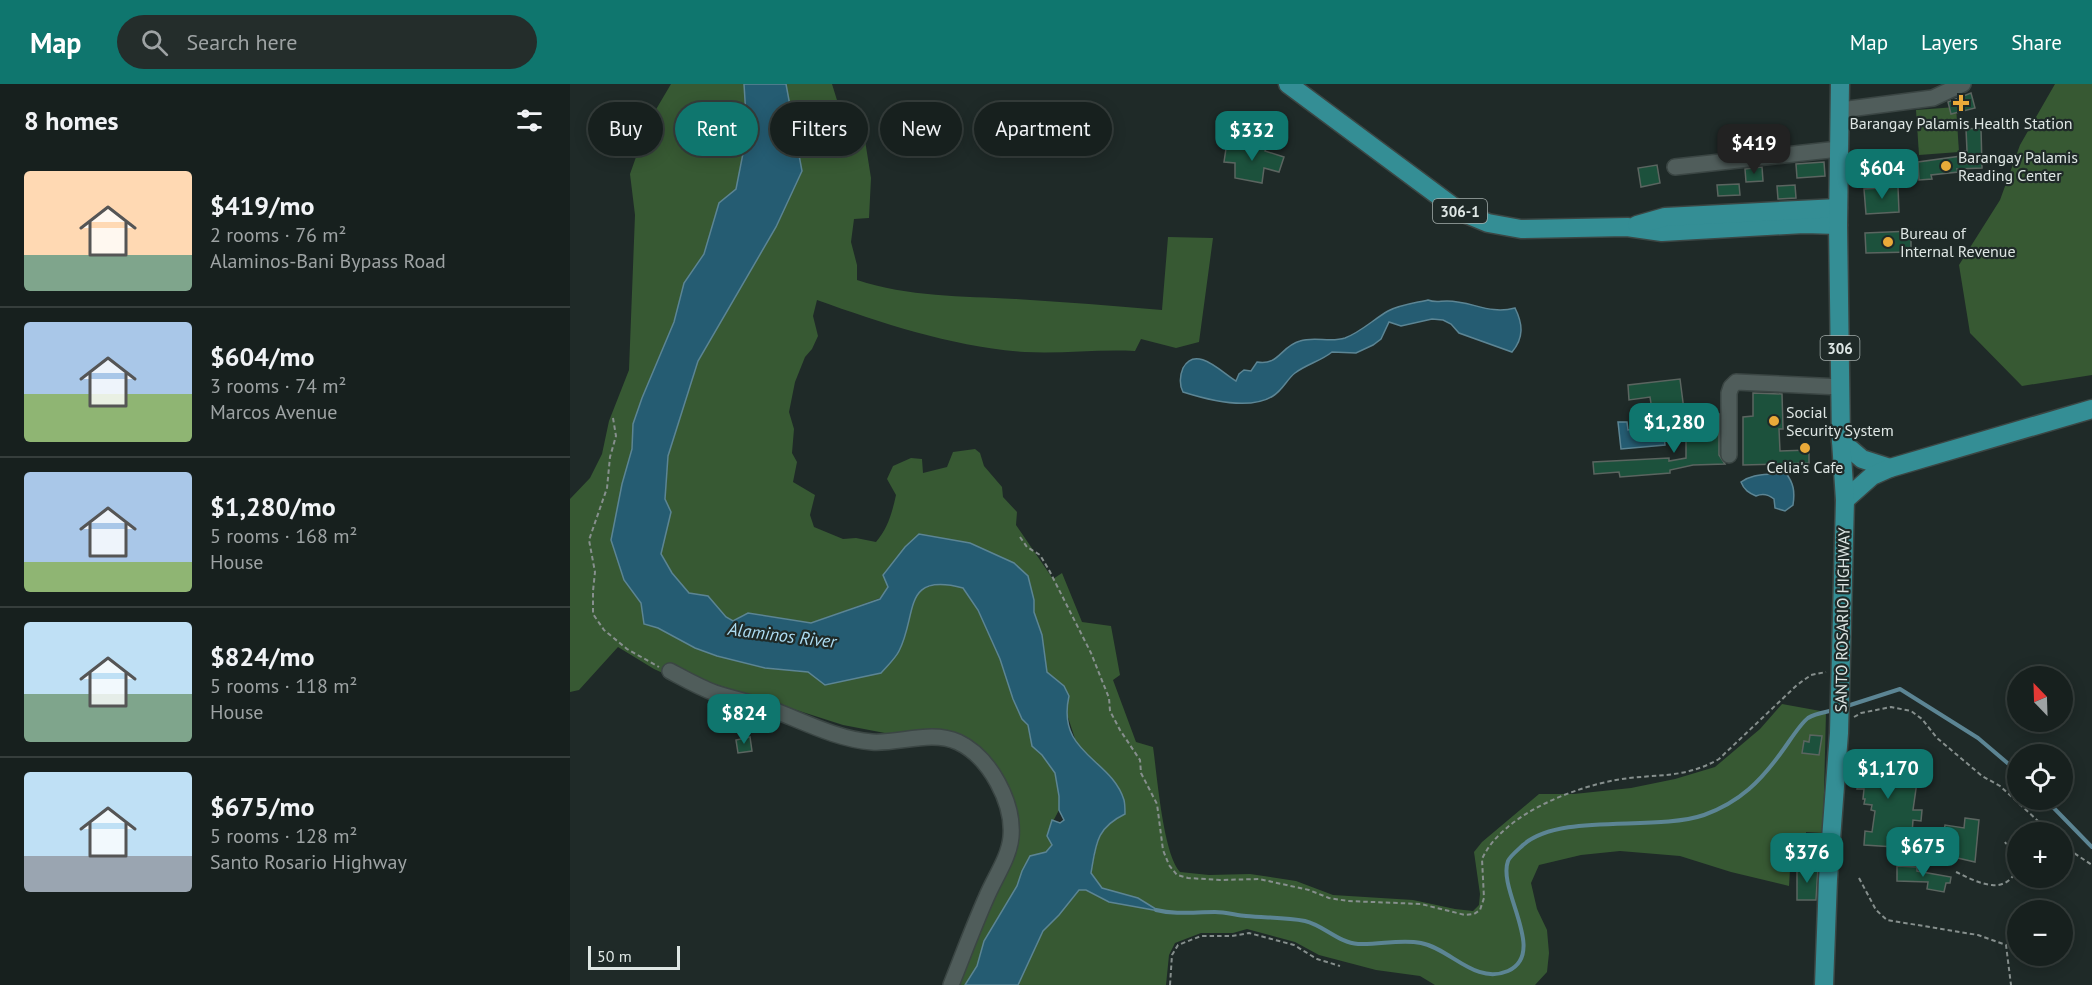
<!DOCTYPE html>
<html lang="en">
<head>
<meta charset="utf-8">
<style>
	body { margin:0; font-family:"PT Sans",sans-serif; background:#242d2b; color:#f1f3f6; height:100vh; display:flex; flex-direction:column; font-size:22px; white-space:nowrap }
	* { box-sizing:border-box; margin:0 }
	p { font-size:20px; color:#9ea3a4 }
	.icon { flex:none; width:33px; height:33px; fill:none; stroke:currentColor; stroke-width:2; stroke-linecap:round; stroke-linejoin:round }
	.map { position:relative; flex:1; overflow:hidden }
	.details { display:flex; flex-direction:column; background:#17201e; width:570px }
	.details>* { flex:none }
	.guide { position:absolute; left:18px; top:18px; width:570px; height:54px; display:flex; gap:12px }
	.needle { width:39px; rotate:337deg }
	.fabs { position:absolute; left:1437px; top:582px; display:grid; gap:12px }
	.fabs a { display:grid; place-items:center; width:66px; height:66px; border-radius:50%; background:#17201e; box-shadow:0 3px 15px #0003,0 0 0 2px #363e3c; font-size:30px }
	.scale { position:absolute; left:18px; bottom:15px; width:92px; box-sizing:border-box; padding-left:6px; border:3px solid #dee6e4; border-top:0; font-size:16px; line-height:21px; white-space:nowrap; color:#dee6e4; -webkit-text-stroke:4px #1f2a28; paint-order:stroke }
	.price { position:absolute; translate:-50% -51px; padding:0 14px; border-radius:12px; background:#0f766e; color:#fff; font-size:20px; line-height:39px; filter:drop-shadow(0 2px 3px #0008) }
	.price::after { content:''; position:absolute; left:50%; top:36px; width:18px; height:14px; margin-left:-9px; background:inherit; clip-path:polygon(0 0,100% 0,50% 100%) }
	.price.current { background:#222; color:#fff }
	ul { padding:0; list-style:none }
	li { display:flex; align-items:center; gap:18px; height:150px; padding:0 24px }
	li+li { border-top:2px solid #363e3c }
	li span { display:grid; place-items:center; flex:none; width:168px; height:120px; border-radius:6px; color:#555 }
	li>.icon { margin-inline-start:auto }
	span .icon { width:72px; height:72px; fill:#fffc; stroke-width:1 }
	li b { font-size:26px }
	h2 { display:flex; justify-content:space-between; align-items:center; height:72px; padding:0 24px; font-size:26px }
	.tag { padding:0 21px; border-radius:27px; background:#17201e; box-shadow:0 3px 15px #0003,0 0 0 2px #363e3c; font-size:21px; line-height:54px }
	.tag.current { background:#0f766e; color:#fff }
	header { display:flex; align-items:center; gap:36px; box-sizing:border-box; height:84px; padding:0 30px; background:#0f766e; color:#fff }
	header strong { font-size:28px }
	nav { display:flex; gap:33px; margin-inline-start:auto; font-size:21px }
	.search { width:420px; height:54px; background:#242d2b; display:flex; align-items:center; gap:15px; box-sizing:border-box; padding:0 21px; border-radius:33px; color:#9ea3a4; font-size:22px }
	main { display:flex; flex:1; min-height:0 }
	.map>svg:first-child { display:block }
</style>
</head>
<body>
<header>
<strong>Map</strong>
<div class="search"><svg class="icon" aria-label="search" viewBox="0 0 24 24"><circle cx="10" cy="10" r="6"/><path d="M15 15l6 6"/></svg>Search here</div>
<nav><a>Map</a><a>Layers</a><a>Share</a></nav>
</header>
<main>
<section class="details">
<h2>8 homes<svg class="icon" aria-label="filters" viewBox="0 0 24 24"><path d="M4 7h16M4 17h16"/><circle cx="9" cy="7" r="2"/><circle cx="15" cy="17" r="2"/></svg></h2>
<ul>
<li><span style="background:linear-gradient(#ffd9b3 70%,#7fa58c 0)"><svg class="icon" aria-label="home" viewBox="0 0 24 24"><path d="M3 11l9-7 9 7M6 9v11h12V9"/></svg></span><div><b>$419/mo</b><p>2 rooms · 76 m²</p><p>Alaminos-Bani Bypass Road</p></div></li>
<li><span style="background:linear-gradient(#a9c7e8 60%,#8fb573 0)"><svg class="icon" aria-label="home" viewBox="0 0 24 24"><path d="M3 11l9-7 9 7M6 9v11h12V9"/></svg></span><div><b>$604/mo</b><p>3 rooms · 74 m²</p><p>Marcos Avenue</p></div></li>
<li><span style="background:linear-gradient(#a9c7e8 75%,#8fb573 0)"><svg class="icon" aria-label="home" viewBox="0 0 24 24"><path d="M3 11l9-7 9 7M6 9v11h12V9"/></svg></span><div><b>$1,280/mo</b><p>5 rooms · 168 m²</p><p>House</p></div></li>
<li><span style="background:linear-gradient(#bfe0f5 60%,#7fa58c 0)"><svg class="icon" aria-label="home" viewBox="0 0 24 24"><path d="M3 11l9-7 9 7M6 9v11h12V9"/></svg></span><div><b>$824/mo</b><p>5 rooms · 118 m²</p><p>House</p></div></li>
<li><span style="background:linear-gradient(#bfe0f5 70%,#9aa5b1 0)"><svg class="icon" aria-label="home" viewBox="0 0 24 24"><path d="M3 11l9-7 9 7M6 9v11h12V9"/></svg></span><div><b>$675/mo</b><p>5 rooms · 128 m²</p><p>Santo Rosario Highway</p></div></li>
</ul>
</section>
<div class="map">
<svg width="1522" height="901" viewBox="0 0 1522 901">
	<rect width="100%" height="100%" fill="#1f2a28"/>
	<g fill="#375933">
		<path d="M101 0H174L177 49 166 105 149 119 134 170 114 199 104 238 72 314 64 340 62 365 52 400 41 456 54 496 71 519 74 540 88 544 125 564 147 572 195 584 238 588 255 601 339 537C340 532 340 523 342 518 351 497 375 499 393 504L408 526 430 575 443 615 452 635 458 641 462 662 472 671 485 689 489 712V726L479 745 482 761 476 768 452 787 447 802 414 857 407 882 395 901H385L443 741 404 666 273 641 145 600 108 596 84 585 48 563 9 606 0 608V415L20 394 32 370 39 337 59 286 65 131 60 90 78 39Z"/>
		<path d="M216 0H262L275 42 294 50 301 94 299 134 284 135 281 158 287 181V196C338 213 392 212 445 215 494 218 543 222 592 226L598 153 643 154 629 258 606 264 571 255 565 267C528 265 492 270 455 268 384 263 314 240 247 216L243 232 248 252 242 265 235 273 225 298 219 328 224 345 222 369 227 378 223 398 245 411 240 431 244 443 273 455 286 454 306 458C318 444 322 429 326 411L317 395 323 382 341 374 352 375 353 389 377 383 383 368 405 365 410 369 414 382 432 403 433 413 447 428 446 441 483 495 492 489 512 538 541 542 550 591 543 596 566 658 583 663C587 690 593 770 610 788L639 791 680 790 726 797 763 811 843 816 885 825 903 827 909 821 910 810 904 768 912 758 969 710H1004L1061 704 1105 695 1145 683 1190 645 1212 620 1256 628 1253 749 1236 748V762L1221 769 1219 802 1161 788 1110 772 1050 767 1011 771 969 781 961 799 967 825 977 846 979 869 977 888 965 901H865L850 892 806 886 749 871 725 858 677 845 663 849H631L605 859 599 871 596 901H448L473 847 489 831 509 806H516L539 818 588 826 568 814 532 804 521 789C527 760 526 744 555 730L524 678 507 661 496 627 494 602 477 588 472 551 464 528V516L444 479 423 470 318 503 310 514 241 539 178 529 163 537 156 533 138 512 119 509 102 489 91 470 100 428 95 415 98 372 128 277 206 143 232 87 229 71 220 52 221 27Z"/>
		<polygon points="1485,0 1522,0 1522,291 1452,302 1400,249 1389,181 1430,116 1450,61"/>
		<polygon points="1386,23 1389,68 1349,71 1346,26"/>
	</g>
	<g fill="#255c72" stroke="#5c8594" stroke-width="1.5">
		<path d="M174 0H216L221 27 220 52 229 71 232 87 206 143 128 277 98 372 95 415 101 428 91 470 102 489 119 509 138 512 156 533 163 537 178 529 241 539 310 515 318 503 313 491 335 463 349 450 400 459 444 479 458 492 464 516V528L472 551 477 588 494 602 499 612C486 670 541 674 554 716 555 720 555 726 555 730 526 744 526 760 521 789L532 804 568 814 589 827 539 818 516 806H509L489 831 473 847 448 901H395L407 882 414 857 447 802 452 787 460 772 476 768 482 761 477 752 482 736 490 739 494 736 489 726V712L485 689 472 671 462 662 458 641 452 635 443 615 430 575 408 526 393 504C331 488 348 530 329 567 325 575 317 582 311 589L255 601 238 588 195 584 147 572 125 564 88 544 74 540 71 519 54 496 41 456 52 400 62 365 63 340 72 314 104 238 114 199 134 170 149 119 166 105 177 49Z"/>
		<path d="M858 216C865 219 870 217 877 217 902 217 919 231 945 224 953 240 954 254 942 268L889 249 881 240 873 236 862 235 831 242 819 238 811 255 803 261 786 269 762 268C751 277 737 280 725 289 717 295 713 306 703 312 679 327 638 316 613 308 609 301 610 291 613 284 626 260 652 289 666 297L669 290 674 286 681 287 687 278C709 282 711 262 730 257 745 252 760 259 775 254 791 248 804 235 818 227 829 221 845 219 858 216Z"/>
		<polygon points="1048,338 1057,338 1058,346 1093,342 1095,361 1051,365"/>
		<path d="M1215 388C1224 399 1225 408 1223 421L1215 427 1205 424 1204 415C1198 410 1193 409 1186 412 1179 409 1174 406 1171 398 1185 388 1199 392 1215 388Z"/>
	</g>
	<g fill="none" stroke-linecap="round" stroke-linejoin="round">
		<g stroke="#5c8594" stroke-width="4">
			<polyline points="1274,623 1330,605 1408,654 1448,688"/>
			<polyline points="1476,716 1522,763"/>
			<path d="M586 826C606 831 624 828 645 828 655 828 666 831 676 832 695 834 715 833 735 837 753 841 769 859 788 860 810 861 830 855 851 859 881 865 905 901 938 887 978 869 927 806 938 777 940 772 949 765 953 761 991 728 1084 748 1134 731 1170 718 1191 697 1213 666 1219 658 1230 640 1238 634 1244 630 1256 628 1264 626"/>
		</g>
	</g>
	<g fill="#1c513c" stroke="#5b6560" stroke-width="1.5">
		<polygon points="1401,9 1405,24 1381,30 1378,18"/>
		<polygon points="1411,44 1412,84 1387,85 1388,88 1361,91 1362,95 1349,96 1348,78 1391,72 1390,67 1397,67 1396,45"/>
		<polygon points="657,58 684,66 686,60 696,63 695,67 714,73 709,88 694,84 692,99 665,94 665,79 654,78"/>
		<polygon points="1254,78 1255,92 1227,94 1226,80"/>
		<polygon points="1087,81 1090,99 1071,103 1068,84"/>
		<polygon points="1192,83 1193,97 1176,98 1175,85"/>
		<polygon points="1169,100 1170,111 1148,112 1147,101"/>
		<polygon points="1225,101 1226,114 1208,115 1207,102"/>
		<polygon points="1328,103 1329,128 1296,130 1294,105"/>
		<polygon points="1341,147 1341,168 1296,169 1295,149"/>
		<polygon points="1110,295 1114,326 1094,328 1093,324 1082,326 1080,313 1059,316 1058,301"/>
		<polygon points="1183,309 1212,310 1213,345 1209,345 1210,367 1239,366 1239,379 1173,381 1173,333 1183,332"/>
		<polygon points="1139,330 1149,330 1149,371 1155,380 1123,381 1100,386 1100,389 1050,393 1049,388 1024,390 1023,378 1099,374 1099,377 1116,374 1116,340 1139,340"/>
		<polygon points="1240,651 1252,652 1249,671 1232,669 1234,657 1239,658"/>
		<polygon points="180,653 182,667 168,669 166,656"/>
		<polygon points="1289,669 1335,674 1332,696 1347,698 1343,726 1352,726 1351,737 1343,736 1341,764 1294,761 1295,747 1302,748 1305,727 1301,726 1302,721 1294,720 1295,715 1293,715 1294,705 1287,705 1288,696 1285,696"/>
		<polygon points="1395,734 1409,736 1405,778 1370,770 1375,741 1394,744"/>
		<polygon points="1234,782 1248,783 1246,816 1227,816 1227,787 1234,787"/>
		<polygon points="1327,782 1347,783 1347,787 1381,793 1380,799 1376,799 1374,808 1357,805 1358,798 1327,797"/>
	</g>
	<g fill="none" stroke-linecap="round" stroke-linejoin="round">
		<g stroke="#3b4644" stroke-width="18">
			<g id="minor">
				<polyline points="1271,26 1363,14 1393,0"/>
				<polyline points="1105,83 1269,65"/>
				<polyline points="1159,371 1159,309 1161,303 1166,298 1270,303"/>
				<path d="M100 587C115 595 129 603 145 609 162 615 180 618 198 624 231 636 265 655 302 658 329 660 361 646 388 658 420 673 444 719 441 753 439 774 425 793 417 812 404 841 393 871 381 901"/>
			</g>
		</g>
		<g stroke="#3b4644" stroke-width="21">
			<g id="major">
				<polyline points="718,0 889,127 918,139 951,145 1057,143 1092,148 1234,140 1268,141"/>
				<polyline points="1067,141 1095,133 1268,124"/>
				<polyline points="1271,357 1292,375 1320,384"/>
				<polyline points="1275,416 1302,392 1320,384 1522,325"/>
				<polyline points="1254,901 1258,795 1269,649 1275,416 1271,357 1268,141 1270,0"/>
			</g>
		</g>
		<g stroke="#868f8d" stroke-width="2" stroke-dasharray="4.5 3" stroke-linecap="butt">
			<polyline points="43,334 46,352 40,373 37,404 19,456 25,488 23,507 23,530 34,546 57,565 89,583"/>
			<path d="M450 453 457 463 470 471 479 486 521 569 539 614 540 627 550 646 570 676 571 689 587 720 593 766 599 781 607 791 618 794 650 796 689 795 739 806 759 814 778 817 851 820 895 831 904 830 910 826 914 814 912 775C932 731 1002 704 1046 696 1085 689 1112 696 1149 675L1227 601 1241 591 1256 588"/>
			<polyline points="1284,633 1291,629 1321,623 1341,627 1352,635 1367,654 1412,692 1430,702 1480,748"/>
			<polyline points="1466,737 1472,748"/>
			<polyline points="1437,760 1448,766"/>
			<polyline points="1492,761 1522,781"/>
			<path d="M1386 788C1397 793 1409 800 1422 801 1434 803 1448 793 1446 779 1445 771 1439 764 1435 758"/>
			<polyline points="1289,794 1306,826 1317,836 1408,851 1436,861 1441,901"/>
			<polyline points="600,901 602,871 608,861 631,852 662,852 679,849 724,861 747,875 770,882"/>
		</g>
		<use href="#minor" stroke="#505d5b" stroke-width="15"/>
		<use href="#major" stroke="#348e95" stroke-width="18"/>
	</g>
	<g fill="#eaaa39" stroke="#1f2a28" stroke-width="2">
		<path d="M1388 10h6v6h6v6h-6v6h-6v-6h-6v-6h6z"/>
		<circle cx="1376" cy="82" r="6"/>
		<circle cx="1318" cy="158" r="6"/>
		<circle cx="1204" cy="337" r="6"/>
		<circle cx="1235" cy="364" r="6"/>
	</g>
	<g text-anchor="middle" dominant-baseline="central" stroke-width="4.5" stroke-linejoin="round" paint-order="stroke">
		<g fill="#1f2a28" stroke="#a5aeac" stroke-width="1.5">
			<rect x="863" y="115" width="54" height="24" rx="4.5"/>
			<rect x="1250.5" y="252" width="39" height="24" rx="4.5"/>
		</g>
		<g font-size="15" font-weight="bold" fill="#dee6e4">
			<text x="890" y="127">306-1</text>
			<text x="1270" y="264">306</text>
		</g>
		<g font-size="16" fill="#dee6e4" stroke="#1f2a28" text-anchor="start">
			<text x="1391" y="39" text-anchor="middle">Barangay Palamis Health Station</text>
			<text x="1388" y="73">Barangay Palamis<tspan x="1388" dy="18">Reading Center</tspan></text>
			<text x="1330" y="149">Bureau of<tspan x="1330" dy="18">Internal Revenue</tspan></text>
			<text x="1216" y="328">Social<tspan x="1216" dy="18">Security System</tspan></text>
			<text x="1235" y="383" text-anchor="middle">Celia's Cafe</text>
		</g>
		<g font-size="16" fill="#dee6e4" stroke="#1f2a28">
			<text transform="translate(1272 536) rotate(-89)">SANTO ROSARIO HIGHWAY</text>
		</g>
		<g font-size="18" font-style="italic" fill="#addcf2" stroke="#1f2a28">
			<text transform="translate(212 551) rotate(7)">Alaminos River</text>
		</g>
	</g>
</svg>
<div class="fabs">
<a><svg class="needle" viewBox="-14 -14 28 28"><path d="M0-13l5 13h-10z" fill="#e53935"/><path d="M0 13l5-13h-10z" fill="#9ea3a4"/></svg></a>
<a><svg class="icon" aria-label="locate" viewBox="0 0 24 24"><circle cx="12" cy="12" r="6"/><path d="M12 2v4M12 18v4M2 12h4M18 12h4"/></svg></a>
<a>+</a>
<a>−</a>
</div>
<div class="scale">50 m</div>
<b class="price" style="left:682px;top:78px">$332</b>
<b class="price current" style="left:1184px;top:91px">$419</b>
<b class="price" style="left:1312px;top:116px">$604</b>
<b class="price" style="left:1104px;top:370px">$1,280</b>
<b class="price" style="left:174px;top:661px">$824</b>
<b class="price" style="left:1318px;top:716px">$1,170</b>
<b class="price" style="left:1353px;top:794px">$675</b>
<b class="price" style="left:1237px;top:800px">$376</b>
<div class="guide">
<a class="tag">Buy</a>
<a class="tag current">Rent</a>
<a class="tag">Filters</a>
<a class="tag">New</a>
<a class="tag">Apartment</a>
</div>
</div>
</main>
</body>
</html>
